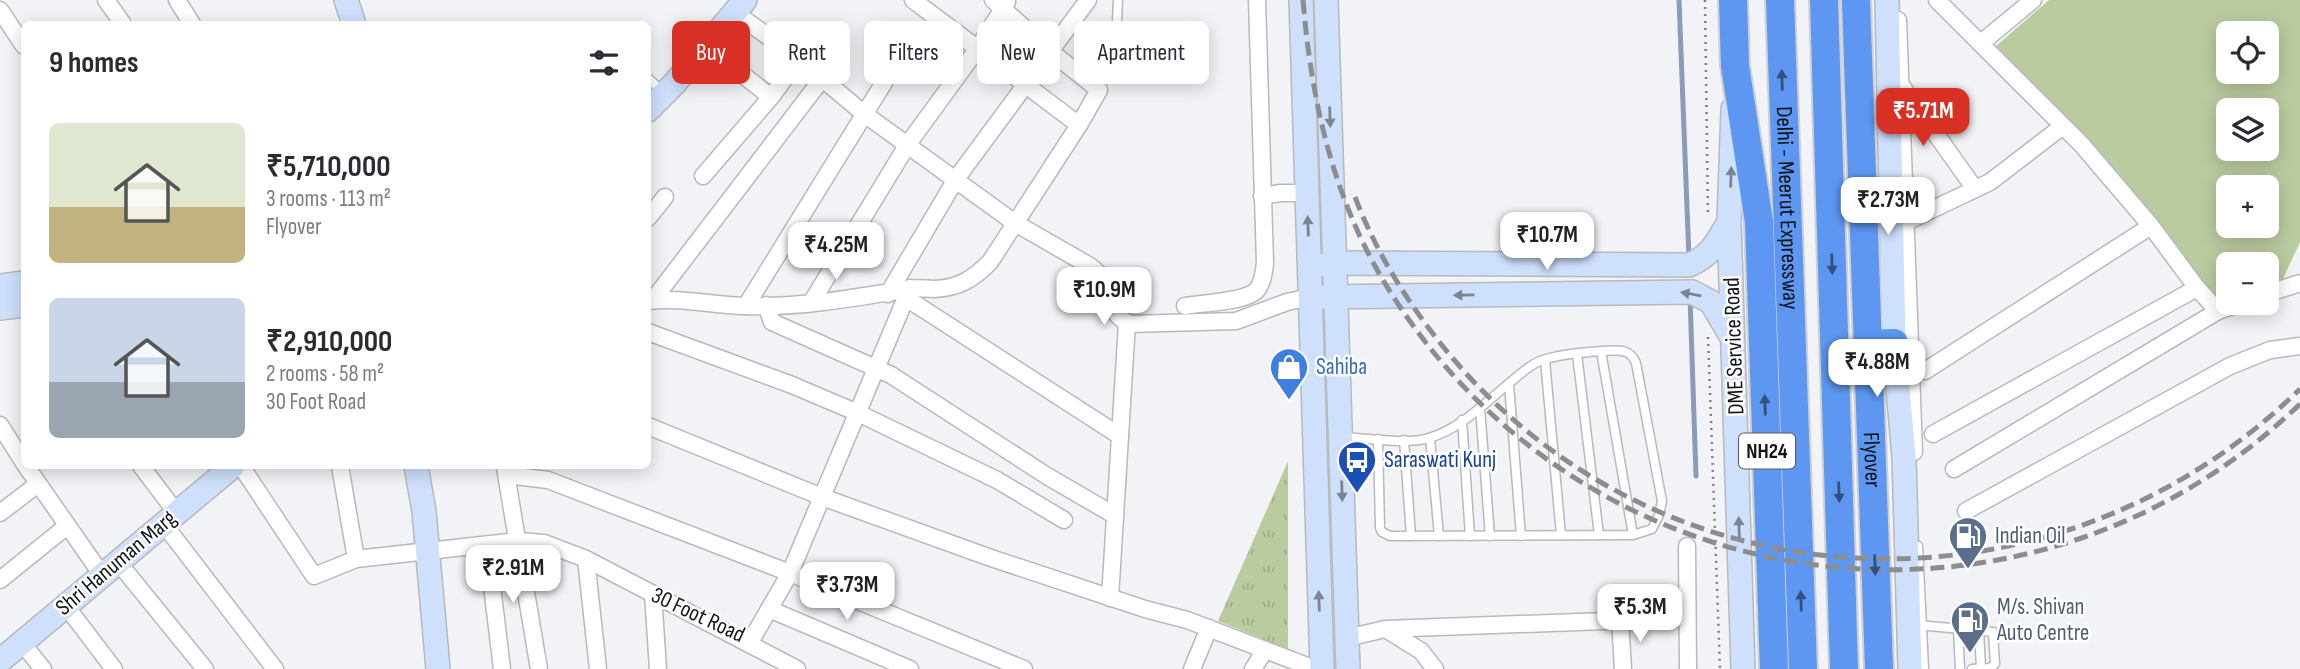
<!DOCTYPE html>
<html lang="en">
<head>
<meta charset="utf-8">
<style>
	body { margin:0; font-family:"Sofia Sans Condensed",sans-serif; background:#f7f7f7; color:#2b2b33; height:100vh; display:flex; flex-direction:column; font-size:26px; white-space:nowrap }
	* { box-sizing:border-box; margin:0 }
	p { font-size:23px; color:#7c7c81 }
	.icon { flex:none; width:38px; height:38px; fill:none; stroke:currentColor; stroke-width:2; stroke-linecap:round; stroke-linejoin:round }
	.map { position:relative; flex:1; overflow:hidden }
	.panel { position:absolute; left:21px; top:21px; width:630px; height:448px; display:flex; flex-direction:column; background:#fff; border-radius:10px; box-shadow:0 4px 18px #0003 }
	.panel>* { flex:none }
	.hud { position:absolute; left:672px; top:21px; width:665px; height:63px; display:flex; gap:14px }
	.fabs { position:absolute; left:2216px; top:21px; display:grid; gap:14px }
	.fabs a { display:grid; place-items:center; width:63px; height:63px; border-radius:10px; background:#fff; box-shadow:0 4px 18px #0003; font-size:35px }
	.price { position:absolute; translate:-50% -60px; padding:0 16px; border-radius:14px; background:#fff; color:#222; font-size:23px; line-height:46px; filter:drop-shadow(0 2px 4px #0008) }
	.price::after { content:''; position:absolute; left:50%; top:42px; width:21px; height:16px; margin-left:-10px; background:inherit; clip-path:polygon(0 0,100% 0,50% 100%) }
	.price.on { background:#d93025; color:#fff }
	ul { padding:0; list-style:none }
	li { display:flex; align-items:center; gap:21px; height:175px; padding:0 28px }
	li span { display:grid; place-items:center; flex:none; width:196px; height:140px; border-radius:10px; color:#555 }
	li>.icon { margin-inline-start:auto }
	span .icon { width:84px; height:84px; fill:#fffc; stroke-width:1 }
	li b { font-size:30px }
	h2 { display:flex; justify-content:space-between; align-items:center; height:84px; padding:0 28px; font-size:30px }
	.chip { padding:0 24px; border-radius:10px; background:#fff; box-shadow:0 4px 18px #0003; font-size:24px; line-height:63px }
	.chip.on { background:#d93025; color:#fff }
	.map>svg:first-child { display:block }
</style>
</head>
<body>
<div class="map">
<svg width="2300" height="669" viewBox="0 0 2300 669">
	<defs>
		<pattern id="grass-tufts" width="24" height="20" patternUnits="userSpaceOnUse" patternTransform="scale(1.75)"><rect width="24" height="20" fill="#bbcba0"/><path d="M3 7l-1-3M5 7V3M7 7l1-3M15 17l-1-3M17 17v-4M19 17l1-3" fill="none" stroke="#a0ad89"/></pattern>
	</defs>
	<rect width="100%" height="100%" fill="#f2f3f6"/>
	<polygon fill="url(#grass-tufts)" points="1288,461 1288,649 1218,621"/>
	<path fill="#bbcba0" fill-rule="evenodd" d="M2049 0H2300V242L2282 281 2266 282V264H2228V294L2201 307 2190 279 2049 101 1996 46ZM2228 33H2266V72H2228ZM2228 110H2266V149H2228ZM2228 187H2266V226H2228Z"/>
	<g fill="none" stroke-linecap="round" stroke-linejoin="round">
		<g stroke="#8a9cb8" stroke-width="5">
			<polyline points="1679,0 1689,259"/>
			<polyline points="1690,297 1696,476"/>
		</g>
		<g stroke="#b7b9bb" stroke-width="11">
			<g id="lane">
				<polyline points="1116,41 1118,0"/>
				<polyline points="648,78 662,91"/>
				<polyline points="1601,351 1633,535"/>
				<polyline points="1577,354 1599,535"/>
				<polyline points="1545,360 1561,535"/>
				<polyline points="1509,384 1521,536"/>
				<polyline points="1480,408 1490,536"/>
				<polyline points="1462,420 1470,536"/>
				<path d="M1342 437C1368 438 1405 445 1429 438 1461 429 1488 400 1513 380 1521 373 1530 365 1540 361 1559 354 1584 352 1604 351 1617 350 1630 348 1636 363L1662 501 1659 515 1652 529 1633 535 1390 536 1382 532 1380 528 1378 439"/>
				<polyline points="1430,438 1439,536"/>
				<polyline points="1404,440 1411,536"/>
				<polyline points="1918,546 1924,669"/>
				<polyline points="1918,625 1993,632 1995,664 1990,668 1972,669"/>
				<polyline points="1958,629 1960,669"/>
				<polyline points="1979,631 1981,668"/>
			</g>
		</g>
		<g stroke="#b7b9bb" stroke-width="19">
			<g id="street">
				<polyline points="106,0 123,24"/>
				<polyline points="177,0 192,24"/>
				<polyline points="913,0 1079,125"/>
				<polyline points="1937,0 2082,145 2151,226"/>
				<polyline points="0,10 24,46"/>
				<path d="M734 12 799 59 863 113 1015 223 1090 266C1097 272 1105 278 1108 288 1115 305 1110 315 1130 324L1236 321 1287 302 1310 297"/>
				<polyline points="1898,20 1914,452"/>
				<polyline points="1981,43 2033,0"/>
				<polyline points="706,46 771,97"/>
				<polyline points="1901,85 1975,189"/>
				<polyline points="703,176 771,97 799,59"/>
				<polyline points="1262,196 1281,193 1307,193"/>
				<polyline points="648,218 665,197"/>
				<polyline points="1906,222 1990,182 2063,126"/>
				<polyline points="888,294 956,179 1088,0"/>
				<polyline points="2266,294 2300,283"/>
				<polyline points="906,298 1120,436"/>
				<polyline points="653,300 822,79"/>
				<path d="M648 301C679 297 712 305 743 306 799 308 854 298 908 289 916 287 926 289 934 289 959 288 973 279 990 262L1079 125 1099 90 1050 51 993 0"/>
				<polyline points="811,303 908,144 978,48 1007,2"/>
				<polyline points="766,305 772,322 891,375 1047,476 1114,515"/>
				<polyline points="746,306 896,63"/>
				<path d="M1185 306C1202 303 1246 302 1257 290 1263 282 1264 272 1265 263L1257 0"/>
				<polyline points="648,332 792,385 858,413 997,480 1064,520"/>
				<polyline points="1925,371 2151,226 2197,288 2218,311 2241,303"/>
				<polyline points="0,425 24,463"/>
				<polyline points="648,426 822,497 991,558 1145,609 1187,620 1315,669"/>
				<polyline points="1933,434 2197,288"/>
				<polyline points="26,466 102,575"/>
				<polyline points="141,466 176,512"/>
				<polyline points="241,466 314,576 356,559 518,541 544,543 586,559 749,644 790,573 910,288"/>
				<polyline points="340,466 356,559"/>
				<polyline points="505,468 539,669"/>
				<polyline points="1954,469 2218,311"/>
				<polyline points="507,475 548,480 790,573 1024,669"/>
				<polyline points="1966,511 2230,366 2270,350 2300,346"/>
				<polyline points="0,513 38,484"/>
				<polyline points="163,523 275,669"/>
				<polyline points="487,545 502,669"/>
				<polyline points="1687,546 1688,669"/>
				<polyline points="586,559 598,669"/>
				<polyline points="118,562 205,669"/>
				<polyline points="0,580 67,526"/>
				<polyline points="653,594 658,669"/>
				<polyline points="1110,598 1127,323"/>
				<polyline points="66,606 114,669"/>
				<polyline points="769,609 910,669"/>
				<polyline points="1620,620 1623,669"/>
				<polyline points="1387,630 1421,651 1435,669"/>
				<polyline points="1347,638 1385,629 1687,618"/>
				<polyline points="22,643 43,669"/>
				<polyline points="749,644 797,669"/>
				<polyline points="1192,669 1209,628"/>
				<polyline points="1253,669 1265,650"/>
			</g>
		</g>
		<g stroke="#b7b9bb" stroke-width="26">
			<g id="secondary">
				<polyline points="346,0 354,24"/>
				<polyline points="1301,0 1322,669"/>
				<polyline points="1326,0 1348,669"/>
				<polyline points="1887,0 1894,343 1904,457 1910,669"/>
				<polyline points="1733,109 1729,221 1743,669"/>
				<polyline points="648,110 674,84 745,0"/>
				<path d="M1323 265 1335 263 1689 265C1712 255 1716 243 1729 222"/>
				<polyline points="0,286 24,283"/>
				<polyline points="1322,297 1692,292 1711,302 1731,336"/>
				<polyline points="0,308 24,305"/>
				<polyline points="416,466 424,511 438,669"/>
				<polyline points="0,661 233,466"/>
			</g>
		</g>
		<g stroke="#d0d0d0" stroke-width="32">
			<g id="highway">
				<polyline points="1733,0 1735,66 1759,222 1774,669"/>
				<path id="s1" d="M1780 0 1803 669"/>
				<polyline points="1824,0 1844,669"/>
				<path id="s2" d="M1856 0 1879 669"/>
				<polyline points="1866,344 1894,343"/>
			</g>
		</g>
		<g stroke="#7f8082" stroke-width="2.5" stroke-dasharray="2 5" stroke-linecap="butt">
			<polyline points="1705,0 1708,217"/>
			<polyline points="1708,337 1720,669"/>
		</g>
		<use href="#lane" stroke="#fff" stroke-width="8"/>
		<use href="#street" stroke="#fff" stroke-width="16"/>
		<use href="#secondary" stroke="#cee0fb" stroke-width="23"/>
		<use href="#highway" stroke="#5d97f2" stroke-width="28"/>
		<g stroke="#8c8d8f" stroke-width="5" stroke-dasharray="14 7" stroke-linecap="butt">
			<path d="M1303 0C1311 98 1332 194 1383 280 1579 608 2024 669 2300 404"/>
			<path d="M1355 197C1381 265 1423 327 1472 380 1697 618 2068 616 2300 389"/>
		</g>
	</g>
	<defs><path id="oneway-solid" d="M-6-.8H1V-3.2L6.5 0L1 3.2V.8H-6Z" transform="scale(1.75)"/></defs>
	<g fill="#355079">
		<use href="#oneway-solid" transform="translate(1782 80) rotate(-92)"/>
		<use href="#oneway-solid" transform="translate(1832 264) rotate(88)"/>
		<use href="#oneway-solid" transform="translate(1765 405) rotate(-92)"/>
		<use href="#oneway-solid" transform="translate(1839 492) rotate(88)"/>
		<use href="#oneway-solid" transform="translate(1875 565) rotate(88)"/>
		<use href="#oneway-solid" transform="translate(1801 601) rotate(-92)"/>
	</g>
	<g fill="#7a8594">
		<use href="#oneway-solid" transform="translate(1330 117) rotate(88)"/>
		<use href="#oneway-solid" transform="translate(1731 177) rotate(-88)"/>
		<use href="#oneway-solid" transform="translate(1308 226) rotate(-92)"/>
		<use href="#oneway-solid" transform="translate(1691 294) rotate(-170)"/>
		<use href="#oneway-solid" transform="translate(1464 295) rotate(179)"/>
		<use href="#oneway-solid" transform="translate(1342 491) rotate(88)"/>
		<use href="#oneway-solid" transform="translate(1739 527) rotate(-92)"/>
		<use href="#oneway-solid" transform="translate(1319 601) rotate(-92)"/>
	</g>
	<defs>
		<g id="shop-pin" transform="scale(2.0125)"><path d="M0 17L-7.5 6A9.5 9.5 0 1 1 7.5 6Z" fill="#3f7fe0" stroke="#fff"/><path d="M-5-2.5h2.3a2.7 3.5 0 0 1 5.4 0H5L5.5 6h-11ZM-1.5-2.5h3a1.5 2.3 0 0 0-3 0Z" fill="#fff"/></g>
		<g id="bus-pin" transform="scale(2.0125)"><path d="M0 17L-7.5 6A9.5 9.5 0 1 1 7.5 6Z" fill="#1a4fb4" stroke="#fff"/><path d="M-5-6H5V4H4V6H2V4H-2V6H-4V4H-5ZM-3.5-4V0h7V-4ZM-3.5 1.2v1.5H-2V1.2ZM2 1.2v1.5H3.5V1.2Z" fill="#fff"/></g>
		<g id="fuel-pin" transform="scale(2.0125)"><path d="M0 17L-7.5 6A9.5 9.5 0 1 1 7.5 6Z" fill="#5c6f8a" stroke="#fff"/><path d="M-5.5-6h7V0h2V4h1.3V-2.5L3-4.5l.8-.8L6-3V5H2.5V1h-1V6h-7ZM-4.2-4.7v3.2H.2V-4.7Z" fill="#fff"/></g>
	</defs>
	<g fill-rule="evenodd">
		<use href="#shop-pin" x="1289" y="367"/>
		<use href="#bus-pin" x="1357" y="460"/>
		<use href="#fuel-pin" x="1968" y="536"/>
		<use href="#fuel-pin" x="1970" y="620"/>
	</g>
	<g text-anchor="middle" dominant-baseline="central" stroke-width="5" stroke-linejoin="round" paint-order="stroke">
		<rect fill="#fff" stroke="#5a5b5c" stroke-width="2" x="1739" y="433.5" width="56" height="35" rx="5"/>
		<g font-size="21" font-weight="bold" fill="#141516">
			<text x="1767" y="451">NH24</text>
		</g>
		<g font-size="23" fill="#141516" stroke="#fff">
			<text stroke="none"><textPath href="#s1" startOffset="208">Delhi - Meerut Expressway</textPath></text>
			<text transform="translate(1734 346) rotate(-92)">DME Service Road</text>
			<text stroke="none"><textPath href="#s2" startOffset="460">Flyover</textPath></text>
			<text transform="translate(116 563) rotate(-40)">Shri Hanuman Marg</text>
			<text transform="translate(698 615) rotate(25)">30 Foot Road</text>
		</g>
		<g font-size="23" fill="#366cbe" stroke="#fff" text-anchor="start">
			<text x="1316" y="367">Sahiba</text>
		</g>
		<g font-size="23" fill="#164399" stroke="#fff" text-anchor="start">
			<text x="1384" y="460">Saraswati Kunj</text>
		</g>
		<g font-size="23" fill="#4e5e75" stroke="#fff" text-anchor="start">
			<text x="1995" y="536">Indian Oil</text>
			<text x="1997" y="607">M/s. Shivan<tspan x="1997" dy="26">Auto Centre</tspan></text>
		</g>
	</g>
</svg>
<div class="fabs">
<a><svg class="icon" aria-label="locate" viewBox="0 0 24 24"><circle cx="12" cy="12" r="6"/><path d="M12 2v4M12 18v4M2 12h4M18 12h4"/></svg></a>
<a><svg class="icon" aria-label="layers" viewBox="0 0 24 24"><path d="M12 4l9 5-9 5-9-5zM3 14l9 5 9-5"/></svg></a>
<a>+</a>
<a>−</a>
</div>
<b class="price on" style="left:1923px;top:148px">₹5.71M</b>
<b class="price" style="left:1888px;top:237px">₹2.73M</b>
<b class="price" style="left:1547px;top:272px">₹10.7M</b>
<b class="price" style="left:836px;top:282px">₹4.25M</b>
<b class="price" style="left:1104px;top:327px">₹10.9M</b>
<b class="price" style="left:1877px;top:399px">₹4.88M</b>
<b class="price" style="left:513px;top:605px">₹2.91M</b>
<b class="price" style="left:847px;top:622px">₹3.73M</b>
<b class="price" style="left:1640px;top:644px">₹5.3M</b>
<div class="hud">
<a class="chip on">Buy</a>
<a class="chip">Rent</a>
<a class="chip">Filters</a>
<a class="chip">New</a>
<a class="chip">Apartment</a>
</div>
<section class="panel">
<h2>9 homes<svg class="icon" aria-label="filters" viewBox="0 0 24 24"><path d="M4 7h16M4 17h16"/><circle cx="9" cy="7" r="2"/><circle cx="15" cy="17" r="2"/></svg></h2>
<ul>
<li><span style="background:linear-gradient(#dfe7d0 60%,#c2b280 0)"><svg class="icon" aria-label="home" viewBox="0 0 24 24"><path d="M3 11l9-7 9 7M6 9v11h12V9"/></svg></span><div><b>₹5,710,000</b><p>3 rooms · 113 m²</p><p>Flyover</p></div></li>
<li><span style="background:linear-gradient(#c9d6e8 60%,#9aa5b1 0)"><svg class="icon" aria-label="home" viewBox="0 0 24 24"><path d="M3 11l9-7 9 7M6 9v11h12V9"/></svg></span><div><b>₹2,910,000</b><p>2 rooms · 58 m²</p><p>30 Foot Road</p></div></li>
</ul>
</section>
</div>
</body>
</html>
